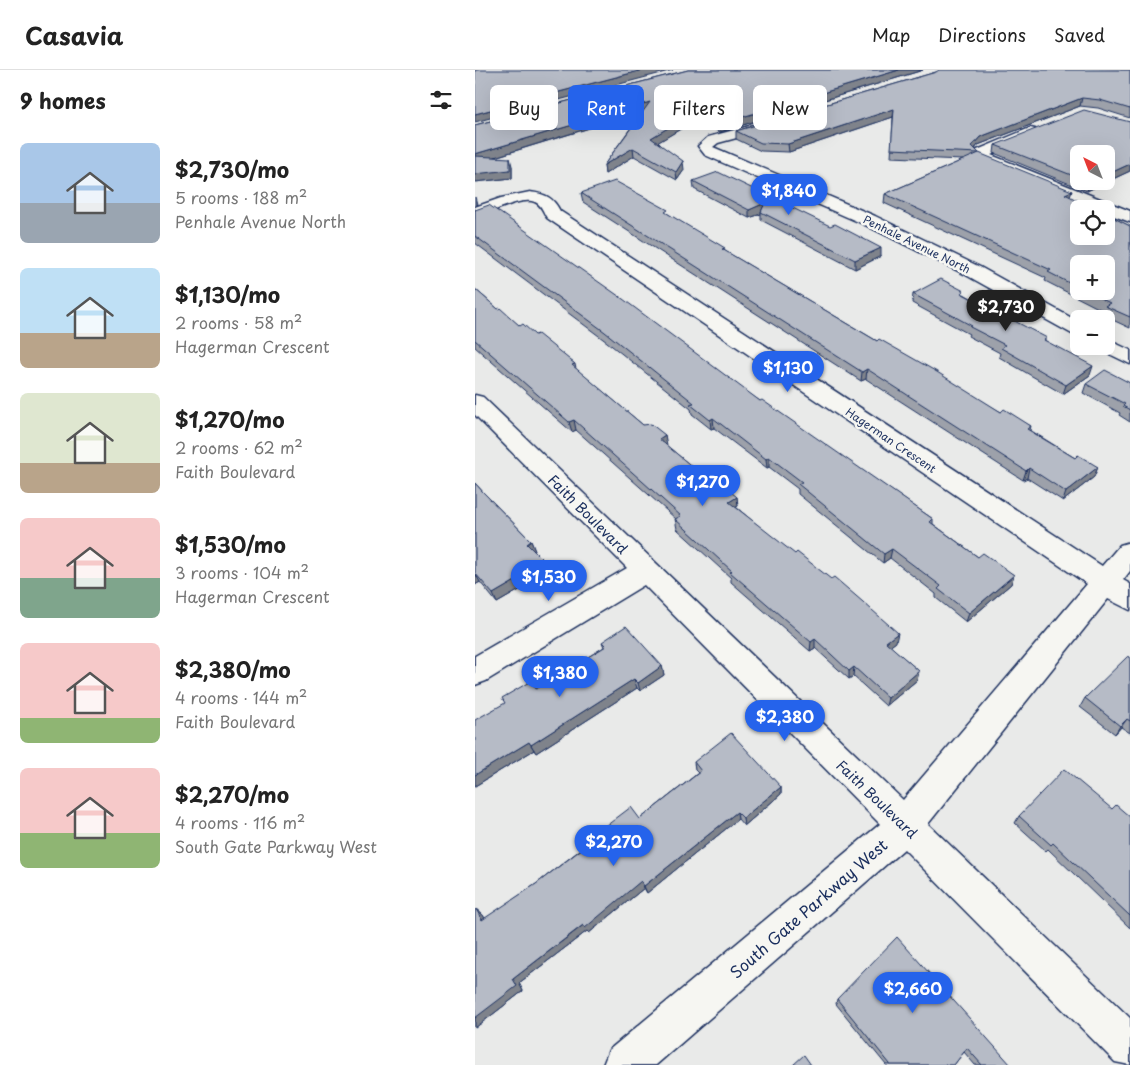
<!DOCTYPE html>
<html lang="en">
<head>
<meta charset="utf-8">
<style>
	body { margin:0; font-family:"Playpen Sans",sans-serif; background:#f2f2f2; color:#222; height:100vh; display:flex; flex-direction:column; font-size:19px; white-space:nowrap }
	* { box-sizing:border-box; margin:0 }
	p { font-size:16px; color:#767676 }
	.icon { flex:none; width:28px; height:28px; fill:none; stroke:currentColor; stroke-width:2; stroke-linecap:round; stroke-linejoin:round }
	.map { position:relative; flex:1; overflow:hidden }
	.side { display:flex; flex-direction:column; background:#fff; width:475px }
	.side>* { flex:none }
	.top-card { position:absolute; left:15px; top:15px; width:475px; height:45px; display:flex; gap:10px }
	.needle { width:32px; rotate:318deg }
	.controls { position:absolute; left:595px; top:75px; display:grid; gap:10px }
	.controls a { display:grid; place-items:center; width:45px; height:45px; border-radius:8px; background:#fff; box-shadow:0 5px 20px #0002; font-size:25px }
	.price { position:absolute; translate:-50% -42px; padding:0 11px; border-radius:18px; background:#2563eb; color:#fff; font-size:16px; line-height:32px; filter:drop-shadow(0 1px 2px #0008) }
	.price::after { content:''; position:absolute; left:50%; top:30px; width:15px; height:11px; margin-left:-8px; background:inherit; clip-path:polygon(0 0,100% 0,50% 100%) }
	.price.active { background:#222; color:#fff }
	ul { padding:0; list-style:none }
	li { display:flex; align-items:center; gap:15px; height:125px; padding:0 20px }
	li span { display:grid; place-items:center; flex:none; width:140px; height:100px; border-radius:8px; color:#555 }
	li>.icon { margin-inline-start:auto }
	span .icon { width:60px; height:60px; fill:#fffc; stroke-width:1 }
	li b { font-size:21px }
	h2 { display:flex; justify-content:space-between; align-items:center; height:60px; padding:0 20px; font-size:21px }
	.chip { padding:0 18px; border-radius:8px; background:#fff; box-shadow:0 5px 20px #0002; font-size:18px; line-height:45px }
	.chip.active { background:#2563eb; color:#fff }
	header { display:flex; align-items:center; gap:30px; box-sizing:border-box; height:70px; padding:0 25px; background:#fff; border-bottom:1px solid #e0e0e0 }
	header strong { font-size:24px }
	nav { display:flex; gap:28px; margin-inline-start:auto; font-size:18px }
	main { display:flex; flex:1; min-height:0 }
	.map>svg:first-child { display:block }
</style>
</head>
<body>
<header>
<strong>Casavia</strong>
<nav><a>Map</a><a>Directions</a><a>Saved</a></nav>
</header>
<main>
<section class="side">
<h2>9 homes<svg class="icon" aria-label="filters" viewBox="0 0 24 24"><path d="M4 7h16M4 17h16"/><circle cx="9" cy="7" r="2"/><circle cx="15" cy="17" r="2"/></svg></h2>
<ul>
<li><span style="background:linear-gradient(#a9c7e8 60%,#9aa5b1 0)"><svg class="icon" aria-label="home" viewBox="0 0 24 24"><path d="M3 11l9-7 9 7M6 9v11h12V9"/></svg></span><div><b>$2,730/mo</b><p>5 rooms · 188 m²</p><p>Penhale Avenue North</p></div></li>
<li><span style="background:linear-gradient(#bfe0f5 65%,#b9a48a 0)"><svg class="icon" aria-label="home" viewBox="0 0 24 24"><path d="M3 11l9-7 9 7M6 9v11h12V9"/></svg></span><div><b>$1,130/mo</b><p>2 rooms · 58 m²</p><p>Hagerman Crescent</p></div></li>
<li><span style="background:linear-gradient(#dfe7d0 70%,#b9a48a 0)"><svg class="icon" aria-label="home" viewBox="0 0 24 24"><path d="M3 11l9-7 9 7M6 9v11h12V9"/></svg></span><div><b>$1,270/mo</b><p>2 rooms · 62 m²</p><p>Faith Boulevard</p></div></li>
<li><span style="background:linear-gradient(#f6c9c9 60%,#7fa58c 0)"><svg class="icon" aria-label="home" viewBox="0 0 24 24"><path d="M3 11l9-7 9 7M6 9v11h12V9"/></svg></span><div><b>$1,530/mo</b><p>3 rooms · 104 m²</p><p>Hagerman Crescent</p></div></li>
<li><span style="background:linear-gradient(#f6c9c9 75%,#8fb573 0)"><svg class="icon" aria-label="home" viewBox="0 0 24 24"><path d="M3 11l9-7 9 7M6 9v11h12V9"/></svg></span><div><b>$2,380/mo</b><p>4 rooms · 144 m²</p><p>Faith Boulevard</p></div></li>
<li><span style="background:linear-gradient(#f6c9c9 65%,#8fb573 0)"><svg class="icon" aria-label="home" viewBox="0 0 24 24"><path d="M3 11l9-7 9 7M6 9v11h12V9"/></svg></span><div><b>$2,270/mo</b><p>4 rooms · 116 m²</p><p>South Gate Parkway West</p></div></li>
</ul>
</section>
<div class="map">
<svg width="655" height="995" viewBox="0 0 655 995">
	<rect width="100%" height="100%" fill="#e9eae9"/>
	<filter id="ink" filterUnits="userSpaceOnUse"><feTurbulence type="fractalNoise" baseFrequency=".02" numOctaves="2"/><feDisplacementMap in="SourceGraphic" scale="10" xChannelSelector="R" yChannelSelector="G"/><feConvolveMatrix kernelMatrix="1 2 1 2 8 2 1 2 1" color-interpolation-filters="sRGB"/></filter>
	<g filter="url(#ink)">
		<g fill="none" stroke-linecap="round" stroke-linejoin="round">
			<g stroke="#1b2f5e" stroke-width="3">
				<g id="minor">
					<polygon points="297,50 304,54 302,57 243,73 238,77 400,146 505,197 604,252 604,266 597,264 491,205 388,154 230,85 223,76 233,67"/>
					<polygon points="555,58 560,59 562,62 560,65 516,85 655,141 655,152 631,143 631,139 621,139 504,90 498,84 500,81"/>
					<path d="M55 122C70 124 78 127 85 141L627 496 645 475 655 472V501L648 510 655 514V540L633 529 453 754 655 948V995L640 992 429 779 181 995H128L134 980 405 754 169 515 11 611 0 615V586L152 498 0 345V325L8 327 428 730 612 514 72 148C68 142 67 135 60 132 45 126 15 144 0 148V137L26 128Z"/>
					<polygon points="631,269 655,280 655,294 624,279 621,276 631,276"/>
				</g>
			</g>
			<use href="#minor" fill="#f6f6f2" fill-rule="evenodd"/>
		</g>
		<g fill="#9da1aa" stroke="#1b2f5e" fill-rule="evenodd">
			<polygon points="213,0 448,0 245,62 228,54 218,57 214,54 183,72 209,100 202,110 159,86 130,104 129,95 167,42 20,87 37,96 37,108 0,112 0,55"/>
			<path d="M655 0V48L623 38 605 36 503 75 500 79 504 83V84L655 156V258L627 245 629 241 570 211 571 208 409 133 410 124 488 90 416 87 418 47 314 82 286 81 261 69V61L461 2ZM604 194 631 221H604Z"/>
			<path d="M655 52V101L612 121 519 83 520 75ZM604 84 631 111H604Z"/>
			<polygon points="218,111 406,186 380,199 286,150 286,144 274,148 219,119"/>
			<polygon points="106,123 193,144 250,181 402,271 526,342 556,356 555,360 600,388 623,397 619,407 588,431 552,408 548,410 391,309 386,311 108,132"/>
			<polygon points="0,140 285,331 458,449 458,454 503,487 539,505 536,514 491,552 461,528 461,524 415,488 408,493 323,424 323,419 294,397 292,398 239,358 236,359 217,344 216,339 132,272 0,173"/>
			<polygon points="0,219 23,239 45,256 60,265 100,294 101,299 168,355 190,365 191,375 232,409 262,427 263,436 261,437 421,572 415,576 444,601 442,610 411,636 378,606 374,609 340,578 335,581 256,512 256,508 202,459 200,449 201,449 101,360 97,362 0,277"/>
			<polygon points="438,224 489,224 571,271 615,305 588,324 524,287 525,283 493,266 494,264 437,233"/>
			<polygon points="655,313 655,352 644,345 645,343 608,323 611,314"/>
			<polygon points="0,413 8,422 56,471 60,481 59,481 74,503 22,533 5,512 0,515"/>
			<polygon points="127,572 187,596 189,605 165,621 162,618 61,683 59,680 0,716 61,619 129,577"/>
			<polygon points="655,587 655,663 646,657 640,664 605,637 610,628"/>
			<polygon points="219,692 306,717 306,724 269,756 263,749 172,823 169,818 114,863 112,861 44,913 48,921 0,958 0,840 1,839 8,845 10,849 61,814 128,762 127,759 165,749 223,703 220,700"/>
			<polygon points="637,739 655,747 655,858 573,779 571,781 540,753 544,746"/>
			<polygon points="362,929 536,995 500,995 489,982 479,995 411,995 361,934"/>
		</g>
		<g fill="#7f838b" stroke="#1b2f5e">
			<polygon points="168,0 198,0 0,52 0,44"/>
			<polygon points="424,0 448,0 245,62 244,54"/>
			<polygon points="607,28 605,36 503,75 497,82 497,76 505,67"/>
			<polygon points="175,32 176,39 0,93 0,84"/>
			<polygon points="419,39 418,47 314,82 313,74"/>
			<polygon points="213,46 214,54 177,76 176,68"/>
			<polygon points="227,46 228,54 218,57 218,49"/>
			<polygon points="158,78 159,86 130,104 129,95"/>
			<polygon points="35,88 37,96 37,108 0,112 0,104"/>
			<polygon points="208,91 209,100 202,110 201,102"/>
			<polygon points="655,94 655,101 612,121 615,113 618,111 631,111 631,105"/>
			<polygon points="597,121 594,130 590,124"/>
			<polygon points="0,127 2,134 0,136"/>
			<polygon points="290,133 286,142 286,144 274,148 274,140"/>
			<polygon points="406,178 406,186 380,199 380,190"/>
			<polygon points="618,296 615,305 588,324 591,315"/>
			<polygon points="392,299 391,309 386,311 387,302"/>
			<polygon points="238,348 239,358 236,359 235,350"/>
			<polygon points="99,350 101,360 97,362 94,352"/>
			<polygon points="190,365 192,375 186,378 184,369"/>
			<polygon points="294,387 294,397 292,398 291,389"/>
			<polygon points="623,397 619,407 588,431 591,422"/>
			<polygon points="554,398 552,408 548,410 551,401"/>
			<polygon points="262,427 263,436 255,441 254,432"/>
			<polygon points="56,471 60,481 56,483 52,474"/>
			<polygon points="417,479 415,488 408,493 409,484"/>
			<polygon points="71,493 74,503 22,533 18,524"/>
			<polygon points="0,503 5,512 0,515"/>
			<polygon points="539,505 536,514 491,552 494,543"/>
			<polygon points="423,563 421,572 409,581 411,572"/>
			<polygon points="340,569 340,578 335,581 336,572"/>
			<polygon points="187,596 189,605 165,621 163,613"/>
			<polygon points="379,597 378,606 374,609 374,601"/>
			<polygon points="444,601 442,610 411,636 413,628"/>
			<polygon points="159,609 162,618 61,683 56,675"/>
			<polygon points="652,649 646,657 640,664 645,656"/>
			<polygon points="54,672 59,680 0,716 0,705"/>
			<polygon points="306,717 306,724 269,756 268,748"/>
			<polygon points="262,742 263,749 172,823 169,816"/>
			<polygon points="166,811 169,818 114,863 112,861 44,913 48,921 0,958 0,948 38,909"/>
			<polygon points="1,839 8,845 14,856 7,850"/>
		</g>
		<g fill="#b6bbc6" stroke="#1b2f5e">
			<polygon points="0,0 168,0 0,44"/>
			<polygon points="213,0 424,0 244,54 227,46 218,49 213,46 176,68 208,91 201,102 158,78 129,95 175,32 0,84 0,55"/>
			<polygon points="464,0 655,0 655,39 625,30 607,28 505,67 497,76 504,83 416,79 419,39 313,74 286,73 261,61 461,2"/>
			<polygon points="609,40 655,52 655,94 631,105 631,84 604,84 604,108 520,75"/>
			<polygon points="504,83 597,121 590,124 620,139 604,139 604,166 631,166 631,144 655,156 655,247 630,236 635,233 611,221 631,221 631,194 604,194 604,218 573,202 576,200 410,124"/>
			<polygon points="0,86 35,88 35,100 0,104"/>
			<polygon points="243,102 355,156 360,154 406,178 380,190 286,142 290,133 274,140 218,111"/>
			<polygon points="140,111 193,140 190,142 250,178 247,179 402,271 404,269 462,302 526,342 529,339 556,356 552,359 600,388 603,385 623,397 591,422 554,398 551,401 392,299 387,302 106,123"/>
			<polygon points="14,135 148,229 285,331 287,330 458,449 455,452 503,487 508,483 539,505 494,543 463,519 466,516 417,479 409,484 323,414 327,412 294,387 291,389 238,348 235,350 215,334 219,333 130,262 0,166 0,140"/>
			<polygon points="466,209 489,221 486,223 572,268 569,270 618,296 591,315 526,278 530,275 495,257 497,256 438,224"/>
			<polygon points="0,219 23,239 25,238 45,256 48,254 60,265 63,264 100,294 97,295 168,355 176,354 190,365 184,369 232,409 237,406 262,427 254,432 320,484 322,482 356,509 359,507 388,532 423,563 411,572 444,601 413,628 379,597 374,601 340,569 336,572 255,502 257,501 200,449 206,446 99,350 94,352 0,270"/>
			<polygon points="630,300 655,313 655,340 648,336 650,334 611,314"/>
			<polygon points="0,413 8,422 56,471 52,474 71,493 18,524 0,503"/>
			<polygon points="151,556 187,596 163,613 159,609 56,675 54,672 0,705 0,650 30,633 27,628 56,611 61,619 131,576 127,572"/>
			<polygon points="653,586 655,587 655,651 652,649 645,656 610,628"/>
			<polygon points="256,663 306,717 268,748 262,742 169,816 166,811 110,858 108,855 38,909 42,916 0,948 0,840 1,839 7,850 61,814 129,762 127,759 156,737 165,749 226,701 219,692"/>
			<polygon points="589,699 637,739 641,735 655,747 655,846 578,773 576,775 544,746"/>
			<polygon points="422,867 536,995 507,995 492,978 479,995 415,995 415,994 362,929"/>
			<polygon points="329,985 336,995 318,995"/>
		</g>
	</g>
	<g text-anchor="middle" dominant-baseline="central" stroke-width="5" stroke-linejoin="round" paint-order="stroke">
		<g font-size="11" fill="#1b2f5e" stroke="#f6f6f2">
			<text transform="translate(442 174) rotate(26)">Penhale Avenue North</text>
			<text transform="translate(416 370) rotate(34)">Hagerman Crescent</text>
		</g>
		<g font-size="14" fill="#1b2f5e" stroke="#f6f6f2">
			<text transform="translate(113 444) rotate(45)">Faith Boulevard</text>
			<text transform="translate(402 729) rotate(44)">Faith Boulevard</text>
		</g>
		<g font-size="16" fill="#1b2f5e" stroke="#f6f6f2">
			<text transform="translate(333 838) rotate(-41)">South Gate Parkway West</text>
		</g>
	</g>
</svg>
<div class="controls">
<a><svg class="needle" viewBox="-14 -14 28 28"><path d="M0-13l5 13h-10z" fill="#e53935"/><path d="M0 13l5-13h-10z" fill="#767676"/></svg></a>
<a><svg class="icon" aria-label="locate" viewBox="0 0 24 24"><circle cx="12" cy="12" r="6"/><path d="M12 2v4M12 18v4M2 12h4M18 12h4"/></svg></a>
<a>+</a>
<a>−</a>
</div>
<b class="price" style="left:314px;top:146px">$1,840</b>
<b class="price active" style="left:531px;top:262px">$2,730</b>
<b class="price" style="left:313px;top:323px">$1,130</b>
<b class="price" style="left:228px;top:437px">$1,270</b>
<b class="price" style="left:74px;top:532px">$1,530</b>
<b class="price" style="left:85px;top:628px">$1,380</b>
<b class="price" style="left:310px;top:672px">$2,380</b>
<b class="price" style="left:139px;top:797px">$2,270</b>
<b class="price" style="left:438px;top:944px">$2,660</b>
<div class="top-card">
<a class="chip">Buy</a>
<a class="chip active">Rent</a>
<a class="chip">Filters</a>
<a class="chip">New</a>
</div>
</div>
</main>
</body>
</html>
